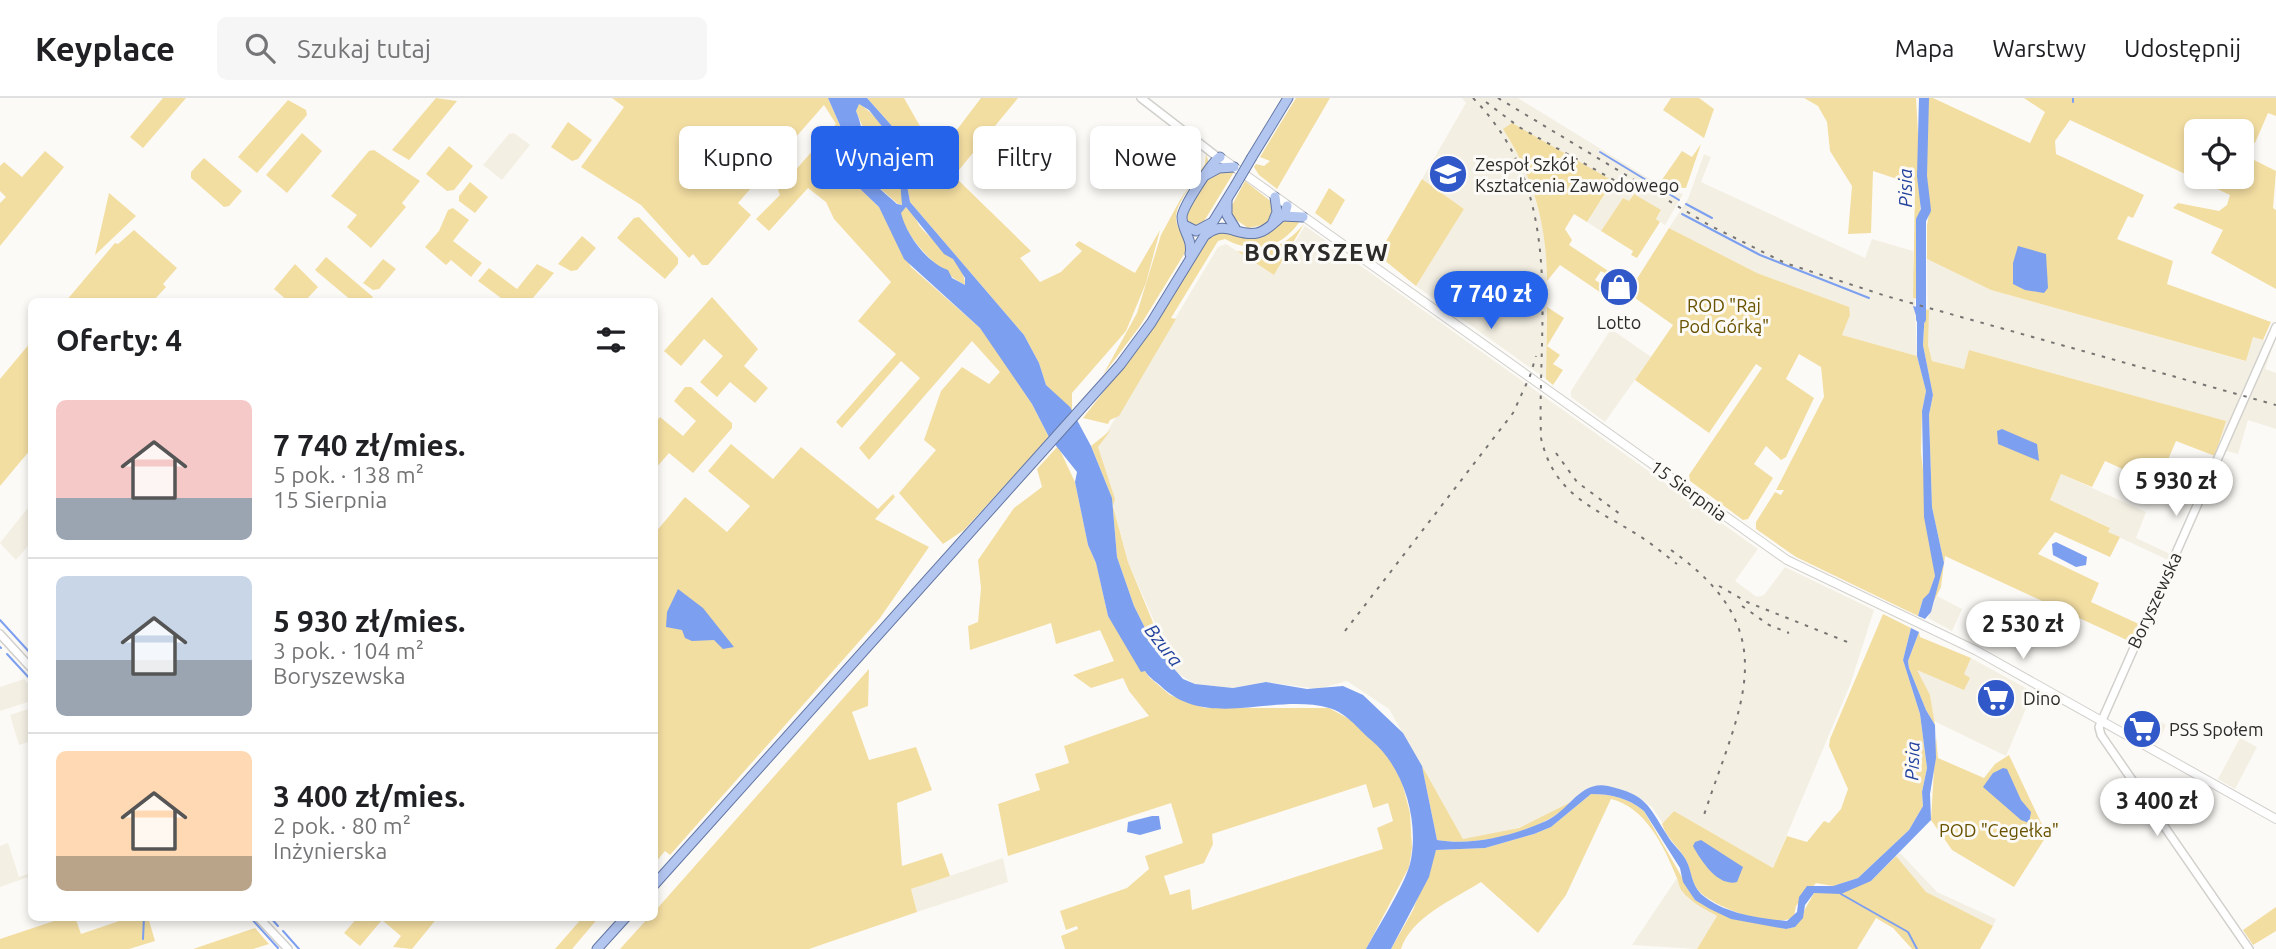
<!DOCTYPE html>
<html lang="pl">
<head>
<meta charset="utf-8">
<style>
	body { margin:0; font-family:Ubuntu,sans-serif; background:#f6f6f6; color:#202124; height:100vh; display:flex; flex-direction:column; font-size:26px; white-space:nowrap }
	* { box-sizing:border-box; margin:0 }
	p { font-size:23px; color:#757577 }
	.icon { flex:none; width:38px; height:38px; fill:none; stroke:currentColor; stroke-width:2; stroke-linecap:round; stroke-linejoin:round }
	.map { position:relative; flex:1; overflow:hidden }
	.drawer { position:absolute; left:28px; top:200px; width:630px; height:623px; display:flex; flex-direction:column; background:#fff; border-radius:10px; box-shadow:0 4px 10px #0003 }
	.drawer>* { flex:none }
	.guide { position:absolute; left:679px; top:28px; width:665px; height:63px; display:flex; gap:14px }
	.fabs { position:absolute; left:2184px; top:21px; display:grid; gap:14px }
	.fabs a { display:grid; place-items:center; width:70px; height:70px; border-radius:10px; background:#fff; box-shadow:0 4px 10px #0003; font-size:35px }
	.price { position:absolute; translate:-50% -60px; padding:0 16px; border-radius:24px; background:#fff; color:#222; font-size:23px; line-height:46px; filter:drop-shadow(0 2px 4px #0008) }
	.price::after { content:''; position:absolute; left:50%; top:42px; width:21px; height:16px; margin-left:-10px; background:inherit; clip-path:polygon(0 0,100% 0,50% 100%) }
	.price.on { background:#2563eb; color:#fff }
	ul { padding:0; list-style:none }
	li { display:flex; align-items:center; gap:21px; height:175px; padding:0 28px }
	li+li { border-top:2px solid #e0e0e0 }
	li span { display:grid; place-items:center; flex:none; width:196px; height:140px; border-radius:10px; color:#555 }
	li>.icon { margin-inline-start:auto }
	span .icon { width:84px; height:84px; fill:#fffc; stroke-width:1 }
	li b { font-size:30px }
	h2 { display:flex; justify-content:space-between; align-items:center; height:84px; padding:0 28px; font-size:30px }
	.pill { padding:0 24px; border-radius:10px; background:#fff; box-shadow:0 4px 10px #0003; font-size:24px; line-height:63px }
	.pill.on { background:#2563eb; color:#fff }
	header { display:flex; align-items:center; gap:42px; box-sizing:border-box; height:98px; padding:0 35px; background:#fff; border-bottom:2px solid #e0e0e0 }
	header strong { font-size:33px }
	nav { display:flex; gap:38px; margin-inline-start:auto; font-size:24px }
	.search { width:490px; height:63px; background:#f6f6f6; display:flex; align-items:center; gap:18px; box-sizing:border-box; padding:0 24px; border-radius:10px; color:#757577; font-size:26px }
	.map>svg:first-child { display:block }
</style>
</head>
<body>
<header>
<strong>Keyplace</strong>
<div class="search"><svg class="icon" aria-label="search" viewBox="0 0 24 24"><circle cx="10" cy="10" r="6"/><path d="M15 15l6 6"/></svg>Szukaj tutaj</div>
<nav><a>Mapa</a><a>Warstwy</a><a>Udostępnij</a></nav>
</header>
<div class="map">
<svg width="2276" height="851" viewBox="0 0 2276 851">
	<rect width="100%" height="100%" fill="#fcfaf6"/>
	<g fill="#f3efe3">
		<polygon points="1462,0 1518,0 1666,91 1683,96 1665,127 1656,121 1661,113 1633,96 1629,104 1623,100 1601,133 1587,124 1613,84 1504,31 1527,75 1543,127 1547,164 1546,281 1416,188 1464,111 1422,81 1466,5"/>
		<polygon points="514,35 530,47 502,82 483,67 509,36"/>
		<polygon points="1704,56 1711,59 1701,84 1865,160 1872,141 1913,153 1917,258 1842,237 1850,217 1848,209 1757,175 1669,130 1688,101"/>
		<polygon points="1305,128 1758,451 1735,483 1757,499 1764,497 1785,469 1874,512 1850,587 1773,770 1674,713 1663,726 1652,709 1635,697 1579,697 1571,704 1535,725 1496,736 1463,741 1389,611 1347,583 1318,591 1266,584 1233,590 1195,586 1177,575 1128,464 1098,349 1218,149 1226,146 1274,177"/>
		<polygon points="1927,161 1991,192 2245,263 2253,239 2266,243 2229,343 2274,245 2265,271 2276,275 2276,331 2248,322 2238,356 2219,351 2225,323 1969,252 1964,271 1932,263 1928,247"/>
		<polygon points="1611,231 1651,259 1605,324 1571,299 1571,293"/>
		<polygon points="2061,376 2146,414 2136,440 2170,456 2168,462 2108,434 2109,429 2050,402"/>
		<polygon points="31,406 31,450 28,448 16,462 0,445"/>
		<polygon points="1937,498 1962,511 1952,533 1928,520"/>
		<polygon points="1971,560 2033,594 2006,658 1934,623 1930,597 1917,575 1917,571 1963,577"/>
		<polygon points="24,581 31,589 31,603 0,613 0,589"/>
		<polygon points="31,610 31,643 19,647 10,617"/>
		<polygon points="2140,612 2166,627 2157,647 2131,632"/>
		<polygon points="2240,640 2257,649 2235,691 2218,681"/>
		<polygon points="8,745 19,779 31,775 31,778 0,789 0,748"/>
		<polygon points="1900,755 1937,794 1996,821 1993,828 1925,794 1896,758"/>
		<polygon points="1003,760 1008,784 917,814 911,791"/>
		<polygon points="1677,780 1680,790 1689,801 1717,818 1697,851 1632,847"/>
	</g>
	<g fill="#f3dea2" fill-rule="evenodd">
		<polygon points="163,0 186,0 143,50 130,39"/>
		<polygon points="436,0 457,3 409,62 392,52"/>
		<polygon points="612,0 828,0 850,50 856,87 879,109 911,169 980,230 991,244 1032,306 1049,339 964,432 943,446 899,395 936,352 924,342 941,293 962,269 989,286 1000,274 972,243 869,362 859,350 920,280 901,263 842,330 836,324 896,256 858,223 891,184 834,121 826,104 808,90 769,133 756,121 780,97 778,92 836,26 824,7 738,105 751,117 708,167 702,167 693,156 689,160 641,107 581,69 624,9"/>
		<polygon points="867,0 904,0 937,58 981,0 1018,0 954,78 1031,153 1020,160 1040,184 1061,174 1082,153 1075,147 1079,143 1135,175 1160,132 1146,185 1126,233 1072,295 1072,313 1046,287 1039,265 1024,237 910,104 902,58 906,57 899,36"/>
		<polygon points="1296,0 1330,0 1277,91 1259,77 1254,69 1256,66 1264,68 1270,63 1260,59"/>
		<polygon points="1671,0 1699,0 1714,11 1704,40 1663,12"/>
		<polygon points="1804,0 1916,0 1921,87 1918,201 1913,200 1915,87 1873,73 1871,135 1848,136 1852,88 1830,53 1827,24 1818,8"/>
		<polygon points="1927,0 1933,0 2030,45 2045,14 2024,0 2276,0 2276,18 2268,15 2255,45 2242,39 2242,33 2196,33 2196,79 2242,79 2242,56 2276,73 2273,110 2276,112 2276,191 2211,155 2223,132 2173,110 2178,105 2219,113 2227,107 2230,97 2070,22 2055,43 2056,56 2144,97 2133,120 2128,118 2117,141 2173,163 2167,186 2271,224 2263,242 2253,239 2246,263 1991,192 1927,161 1927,127 1930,110 1927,82"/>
		<polygon points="288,2 306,12 307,17 257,75 238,59"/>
		<path d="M858 5C894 28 901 66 903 107L898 106 874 85 863 66 864 32 856 13Z"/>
		<polygon points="568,24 592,42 578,61 572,63 551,49"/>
		<path d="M1512 25 1613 83 1587 124 1574 116 1565 131 1572 142 1569 147 1622 182 1621 185 1601 173 1595 182 1614 194 1610 201 1560 167 1547 183C1547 127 1533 78 1503 31Z"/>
		<polygon points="302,35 322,53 287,95 266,77"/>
		<polygon points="1701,46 1686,90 1671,89 1661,83 1682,53 1692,59"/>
		<polygon points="449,48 473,68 454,92 447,93 426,76"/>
		<polygon points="374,52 420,83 402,105 406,109 371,150 347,129 357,117 331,98 369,53"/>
		<polygon points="45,53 64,69 0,148 0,105 6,99 0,93 0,68 4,64 22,79"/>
		<path d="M1206 56 1209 65C1199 77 1174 105 1176 122 1178 135 1187 139 1186 153L1140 228 1103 277 1137 215 1161 137 1180 102 1205 66Z"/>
		<polygon points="204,60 242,93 229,108 224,109 191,80 191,74"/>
		<path d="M1228 72 1234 74 1203 125 1190 129C1180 111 1202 91 1212 76Z"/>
		<polygon points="1422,81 1464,111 1416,188 1378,157"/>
		<polygon points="1245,83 1273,105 1274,110 1267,126 1248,130 1232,119 1231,109"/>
		<polygon points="470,84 488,99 475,115 459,103 459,98"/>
		<polygon points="1329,90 1345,102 1331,127 1315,115"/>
		<polygon points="109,95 136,118 95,157"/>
		<polygon points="1634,96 1661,112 1656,121 1660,124 1637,160 1631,157 1633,153 1601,133 1623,100 1629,103"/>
		<path d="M906 109C914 114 916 124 922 131 936 146 965 164 965 187 941 174 908 144 900 115Z"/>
		<polygon points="453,110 469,122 453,143 482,165 471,179 451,162 446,167 425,149 439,133 448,112"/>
		<polygon points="639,119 678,160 678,166 665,181 617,140 634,120"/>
		<path d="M1284 120 1300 123C1282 150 1254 157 1225 141L1218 143 1171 220 1176 221 1119 318 1110 322 1108 326 1083 320 1145 241 1210 139 1220 131 1240 137Z"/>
		<path d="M1304 126 1274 177 1237 153C1265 158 1286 147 1304 126Z"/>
		<polygon points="1669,130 1757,175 1849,209 1850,217 1842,237 1917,258 1926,293 1922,313 1921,354 1935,478 1929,496 1923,501 1918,518 1796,459 1756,431 1756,424 1775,394 1781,397 1784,392 1776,392 1824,299 1821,269 1799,256 1786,281 1814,300 1786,359 1781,362 1766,348 1754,366 1773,380 1748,421 1743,422 1690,383 1689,377 1762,270 1756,266 1709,335 1635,282 1673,227 1628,195"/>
		<polygon points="134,132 177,170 163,186 166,189 155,201 157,203 66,203 115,145 118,146"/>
		<polygon points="582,138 596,150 577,172 571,173 558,166"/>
		<polygon points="326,159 373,199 369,203 352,203 315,172"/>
		<polygon points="383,161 396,171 379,191 373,192 363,185"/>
		<polygon points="295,166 318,189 305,203 288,203 274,191"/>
		<polygon points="537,166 554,175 532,201 534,203 505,203 478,183 489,170 517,191"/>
		<polygon points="712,199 758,251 744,268 768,290 755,305 730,284 717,299 700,284 723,258 704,241 681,268 664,253"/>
		<polygon points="1547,209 1564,220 1547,248 1560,257 1553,266 1563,272 1553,287 1546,281"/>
		<polygon points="1925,211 1929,212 1928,247 1932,263 1964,271 1969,252 2226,323 2215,358 2176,343 2167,364 2158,361 2149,383 2105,363 2092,389 2061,376 2050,402 2110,430 2108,434 2120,439 2110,459 2055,434 2038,456 2099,485 2091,504 2139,526 2131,544 1945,458 1941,489 1929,513 1944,465 1932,409 1929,317 1933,297 1923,247"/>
		<polygon points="31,244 31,351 0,388 0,281"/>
		<polygon points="685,289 691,289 732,325 732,330 693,375 669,355 655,371 655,325 660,319 683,338 696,323 674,303"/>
		<polygon points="1111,332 1098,349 1115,401 1113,408 1128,464 1169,563 1154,548 1134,508 1117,459 1112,400 1091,348"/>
		<polygon points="731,346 773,381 801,349 878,411 893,396 895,399 875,421 929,449 880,520 670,757 665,753 655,765 655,435 685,399 727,434 750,408 708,373"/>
		<path d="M1058 348 1075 384 1088 447 1096 465 1108 518 1149 579 1170 597 1205 610H1329L1351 622 1390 659 1402 684 1410 715 1412 750 1409 769 1366 851H1065L1061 838 1078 831 1077 828 1066 832 1060 813 1127 790 1149 771 1145 758 1183 745 1171 705 1008 758 998 706 1040 692 1035 676 1069 665 1064 648 1149 618 1129 593 1123 580 1091 590 1073 577 1114 563 1100 532 1056 546 1051 525 970 552 968 528 978 524 981 490 978 462 1014 410 1042 389 1037 371ZM1366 686 1373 710 1388 705 1393 723 1377 730 1383 751 1192 812 1190 791 1170 797 1164 778 1204 765 1213 746 1212 736Z"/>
		<path d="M1883 516 1911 530 1903 562 1920 616 1927 670 1922 694 1923 708 1909 732 1858 780 1833 788 1816 785 1796 808 1794 819C1773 831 1720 811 1702 796 1691 787 1692 774 1686 762 1679 749 1667 741 1662 726L1674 713 1773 770 1787 738 1807 744 1824 723 1829 725 1841 711 1848 691 1829 648 1830 641Z"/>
		<polygon points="1919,534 1920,539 1971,560 1964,576 1970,580 1964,592 1917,572 1930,597 1935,627 1926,612 1909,570 1908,563"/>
		<polygon points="869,571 868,608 852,614 869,662 916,649 932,692 897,705 902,768 942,755 950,778 911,791 917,814 809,851 620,851 649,819 654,819 655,813"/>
		<polygon points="1936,638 1938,660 1984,680 1995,666 2009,657 2047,737 2014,789 1952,752 1931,722"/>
		<path d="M1422 668 1463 741 1519 730 1571 704C1545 734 1474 749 1437 742Z"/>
		<path d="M1591 696C1612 696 1628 700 1644 713L1695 802 1785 831 1795 829 1814 795H1826L1871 783 1896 758 1926 794 1993 828 1980 851H1912L1893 830 1876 820 1857 851H1697L1717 818C1705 811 1690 804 1682 793 1678 788 1679 783 1676 778 1664 748 1645 709 1611 701L1566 797 1538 835 1481 784C1454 801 1411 819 1401 851H1391L1413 812 1436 752 1485 750 1534 736 1551 729Z"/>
		<polygon points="2276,809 2276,833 2253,847 2243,832"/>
		<polygon points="66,819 75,819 81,836 131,819 148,819 155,843 129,851 0,851 0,841"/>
		<polygon points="358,819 438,819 412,851 393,849 401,838 382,822 360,848 344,835"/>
		<polygon points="583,819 599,819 572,851 555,851"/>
		<polygon points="255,830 269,846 253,851 193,851"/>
	</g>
	<g fill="#7c9ff0" fill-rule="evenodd">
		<path d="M828 0H867L899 36 906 57 902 59 910 104 1024 237 1039 265 1046 287 1070 309 1091 348 1112 400 1117 459 1134 508 1154 548 1183 581 1195 586 1233 590 1266 584 1307 591 1343 588 1363 597 1403 635 1422 668 1437 742C1472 748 1513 738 1546 723 1569 713 1580 682 1608 688 1647 697 1648 707 1667 737 1672 746 1681 753 1686 762 1692 773 1691 786 1701 796 1724 816 1758 820 1787 823L1797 814 1799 799 1807 788H1833L1858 780 1909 732 1923 708 1922 694 1927 670 1920 616 1903 562 1911 530 1919 534 1908 563 1909 570 1926 612 1935 627 1936 660 1930 696 1931 722 1871 783 1841 796 1814 795 1805 807 1803 820 1795 829 1786 831 1731 821 1710 811 1695 802 1683 784 1680 770 1644 713C1628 700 1612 696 1591 696L1551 729 1534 736 1485 750 1436 752 1429 779 1391 851H1366C1378 829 1404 788 1410 766 1420 724 1404 669 1371 642 1357 630 1347 615 1329 610 1275 595 1210 631 1164 591 1157 584 1150 581 1145 573L1141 574 1108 518 1096 465 1088 447 1075 384 1077 374 1049 339 1032 306 980 230 904 161 879 109 856 87 850 50ZM859 6 869 12 892 41 898 59 902 107 897 106C883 93 862 79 861 57 861 38 864 32 856 13ZM906 109 944 156 953 161 965 180V187L952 180 948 172C927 165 906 136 901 115Z"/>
		<polygon points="2018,148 2046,156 2048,190 2044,195 2025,192 2013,186 2013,165"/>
		<polygon points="1913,208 1925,211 1923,247 1933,297 1929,317 1932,409 1944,465 1931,514 1925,521 1918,518 1923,501 1929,495 1935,478 1924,419 1922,313 1926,293 1917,258 1917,221"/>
		<polygon points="2002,331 2037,346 2039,363 1998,346 1997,333"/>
		<polygon points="2056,444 2087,459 2086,467 2076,469 2053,457 2052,446"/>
		<polygon points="678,491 703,510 734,549 723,551 714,542 692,543 685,540 682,532 666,529 667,514"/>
		<polygon points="2003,670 2007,671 2021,702 2031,714 2029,725 2021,722 1983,689 1993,675"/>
		<polygon points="1152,718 1159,718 1161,731 1140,737 1127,734 1128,724"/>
		<path d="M1701 742 1743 769 1737 784C1718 789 1701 763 1693 748L1695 744Z"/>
	</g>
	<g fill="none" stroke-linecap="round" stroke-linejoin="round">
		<g stroke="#7c9ff0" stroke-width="2">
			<polyline points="2073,0 2073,4"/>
			<polyline points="1600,54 1679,102"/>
			<polyline points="1686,106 1712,120"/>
			<polyline points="1682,116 1760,157 1869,200"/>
			<polyline points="0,522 32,557"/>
			<polyline points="0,549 1,550"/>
			<polyline points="7,556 32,583"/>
			<polyline points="1841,796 1908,834 1917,851"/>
			<polyline points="250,819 278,850"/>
			<polyline points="270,819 278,828"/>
			<polyline points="283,833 299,851"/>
			<polyline points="143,841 144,819"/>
		</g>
		<polyline stroke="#7c9ff0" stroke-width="10" points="1921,221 1921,122 1926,112 1922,78 1924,0"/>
		<g stroke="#d2d0cc" stroke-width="10">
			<g id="tertiary">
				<polyline points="1141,0 1220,61"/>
				<polyline points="0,536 32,571"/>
				<polyline points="258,819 288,851"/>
				<polyline points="2249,851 2101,637 2099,629 2276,229"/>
			</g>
		</g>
		<g stroke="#d2d0cc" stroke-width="10">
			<polyline id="secondary" points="1220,59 1787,462 1977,553 2276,721"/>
		</g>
		<g stroke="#6377a4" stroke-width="11">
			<g id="primary">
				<polyline points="1252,59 1288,0"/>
				<polyline points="1206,77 1219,70 1234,69"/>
				<polyline points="1227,103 1227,117 1235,130"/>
				<polyline points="1282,118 1303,119"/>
				<polyline points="1273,124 1277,114 1275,99"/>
				<polyline points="1184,127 1196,133 1211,125"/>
				<path d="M1207 136C1226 122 1237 139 1257 135 1267 133 1277 122 1285 115L1287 108"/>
				<path d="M1190 156C1193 141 1182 133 1182 119 1182 110 1213 62 1220 59"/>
				<polyline points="654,787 1120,267 1151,225 1235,88"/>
				<polyline points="597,851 626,819"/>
			</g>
		</g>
		<use href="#tertiary" stroke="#fff" stroke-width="7"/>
		<use href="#secondary" stroke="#fff" stroke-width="8"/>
		<use href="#primary" stroke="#b3c6f0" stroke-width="9"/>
		<g stroke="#777573" stroke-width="2" stroke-dasharray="3.5 7" stroke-linecap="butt">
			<path d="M1473 0C1567 96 1537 220 1541 340 1554 397 1593 409 1638 437 1651 445 1664 456 1677 466"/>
			<polyline points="1498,0 1709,127 1785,165 1886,198 2276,307"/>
			<polyline points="1486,4 1519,29 1621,86"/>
			<polyline points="1556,355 1577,384 1624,419"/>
			<path d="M1671 452C1787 534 1741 605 1704 717"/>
			<polyline points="1719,488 1747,504 1850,545"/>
			<polyline points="1742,508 1769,527 1789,535"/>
			<polyline points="1345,533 1513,315 1530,278 1536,258"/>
		</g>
		<g stroke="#6377a4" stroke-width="11" stroke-linecap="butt">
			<polyline id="primary-bridge" points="1235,88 1252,59"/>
		</g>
		<use href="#primary-bridge" stroke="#b3c6f0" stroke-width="9"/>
	</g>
	<defs>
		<g id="school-disc" transform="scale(2.0125)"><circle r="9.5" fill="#3158c8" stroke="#fcfaf6"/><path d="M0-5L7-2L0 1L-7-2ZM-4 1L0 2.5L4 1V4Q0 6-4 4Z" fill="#fff"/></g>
		<g id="shop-disc" transform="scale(2.0125)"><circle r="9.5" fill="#3158c8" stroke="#fcfaf6"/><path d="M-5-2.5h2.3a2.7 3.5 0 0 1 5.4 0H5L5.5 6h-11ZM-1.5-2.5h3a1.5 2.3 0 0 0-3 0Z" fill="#fff"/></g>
		<g id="supermarket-disc" transform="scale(2.0125)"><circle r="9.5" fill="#3158c8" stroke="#fcfaf6"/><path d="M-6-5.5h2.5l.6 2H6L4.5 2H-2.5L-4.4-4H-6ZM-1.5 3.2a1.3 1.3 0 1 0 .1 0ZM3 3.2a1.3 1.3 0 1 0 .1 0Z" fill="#fff"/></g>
	</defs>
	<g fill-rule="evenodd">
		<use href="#school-disc" x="1448" y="76"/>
		<use href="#shop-disc" x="1619" y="189"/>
		<use href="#supermarket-disc" x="1996" y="600"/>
		<use href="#supermarket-disc" x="2142" y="631"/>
	</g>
	<g text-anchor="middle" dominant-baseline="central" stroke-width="6" stroke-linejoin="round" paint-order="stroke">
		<g font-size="18" fill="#2c2b2a" stroke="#fcfaf6" text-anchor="start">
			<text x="1475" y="66">Zespoł Szkół<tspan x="1475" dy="21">Kształcenia Zawodowego</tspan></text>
			<text x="1619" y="224" text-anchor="middle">Lotto</text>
			<text x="2023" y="600">Dino</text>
			<text x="2169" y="631">PSS Społem</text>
		</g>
		<g font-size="18" fill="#685200" stroke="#fcfaf6">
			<text x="1724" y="207">ROD "Raj<tspan x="1724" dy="21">Pod Górką"</tspan></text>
			<text x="1999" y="732">POD "Cegełka"</text>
		</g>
		<g font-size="18" fill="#2c2b2a" stroke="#fcfaf6">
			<text transform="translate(1689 392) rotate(36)">15 Sierpnia</text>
			<text transform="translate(2154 502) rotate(-65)">Boryszewska</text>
		</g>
		<g font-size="19" font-style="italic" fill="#22429e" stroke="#fcfaf6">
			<text transform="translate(1905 90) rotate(-90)">Pisia</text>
			<text transform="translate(1164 547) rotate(52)">Bzura</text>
			<text transform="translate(1912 663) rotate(-88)">Pisia</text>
		</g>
		<g font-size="24" font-weight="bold" letter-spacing="2" fill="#2c2b2a" stroke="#fcfaf6">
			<text x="1317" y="154">BORYSZEW</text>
		</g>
	</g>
</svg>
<div class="fabs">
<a><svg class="icon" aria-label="locate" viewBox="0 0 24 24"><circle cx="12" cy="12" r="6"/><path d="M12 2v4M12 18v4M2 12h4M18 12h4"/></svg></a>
</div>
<b class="price on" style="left:1491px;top:233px">7 740 zł</b>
<b class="price" style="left:2176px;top:420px">5 930 zł</b>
<b class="price" style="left:2023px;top:563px">2 530 zł</b>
<b class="price" style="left:2157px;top:740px">3 400 zł</b>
<div class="guide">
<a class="pill">Kupno</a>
<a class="pill on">Wynajem</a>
<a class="pill">Filtry</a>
<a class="pill">Nowe</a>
</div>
<section class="drawer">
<h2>Oferty: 4<svg class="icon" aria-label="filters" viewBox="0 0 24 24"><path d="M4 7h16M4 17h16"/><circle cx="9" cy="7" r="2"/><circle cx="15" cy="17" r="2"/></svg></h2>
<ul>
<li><span style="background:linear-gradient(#f6c9c9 70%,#9aa5b1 0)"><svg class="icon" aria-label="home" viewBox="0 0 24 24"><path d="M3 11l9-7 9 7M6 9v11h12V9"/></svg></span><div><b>7 740 zł/mies.</b><p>5 pok. · 138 m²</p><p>15 Sierpnia</p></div></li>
<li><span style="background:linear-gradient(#c9d6e8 60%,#9aa5b1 0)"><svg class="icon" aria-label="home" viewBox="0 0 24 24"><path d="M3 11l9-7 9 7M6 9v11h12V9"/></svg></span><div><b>5 930 zł/mies.</b><p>3 pok. · 104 m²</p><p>Boryszewska</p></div></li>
<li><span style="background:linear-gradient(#ffd9b3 75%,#b9a48a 0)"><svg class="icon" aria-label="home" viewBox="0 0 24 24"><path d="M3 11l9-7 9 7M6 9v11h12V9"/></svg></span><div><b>3 400 zł/mies.</b><p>2 pok. · 80 m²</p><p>Inżynierska</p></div></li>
</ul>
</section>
</div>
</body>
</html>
